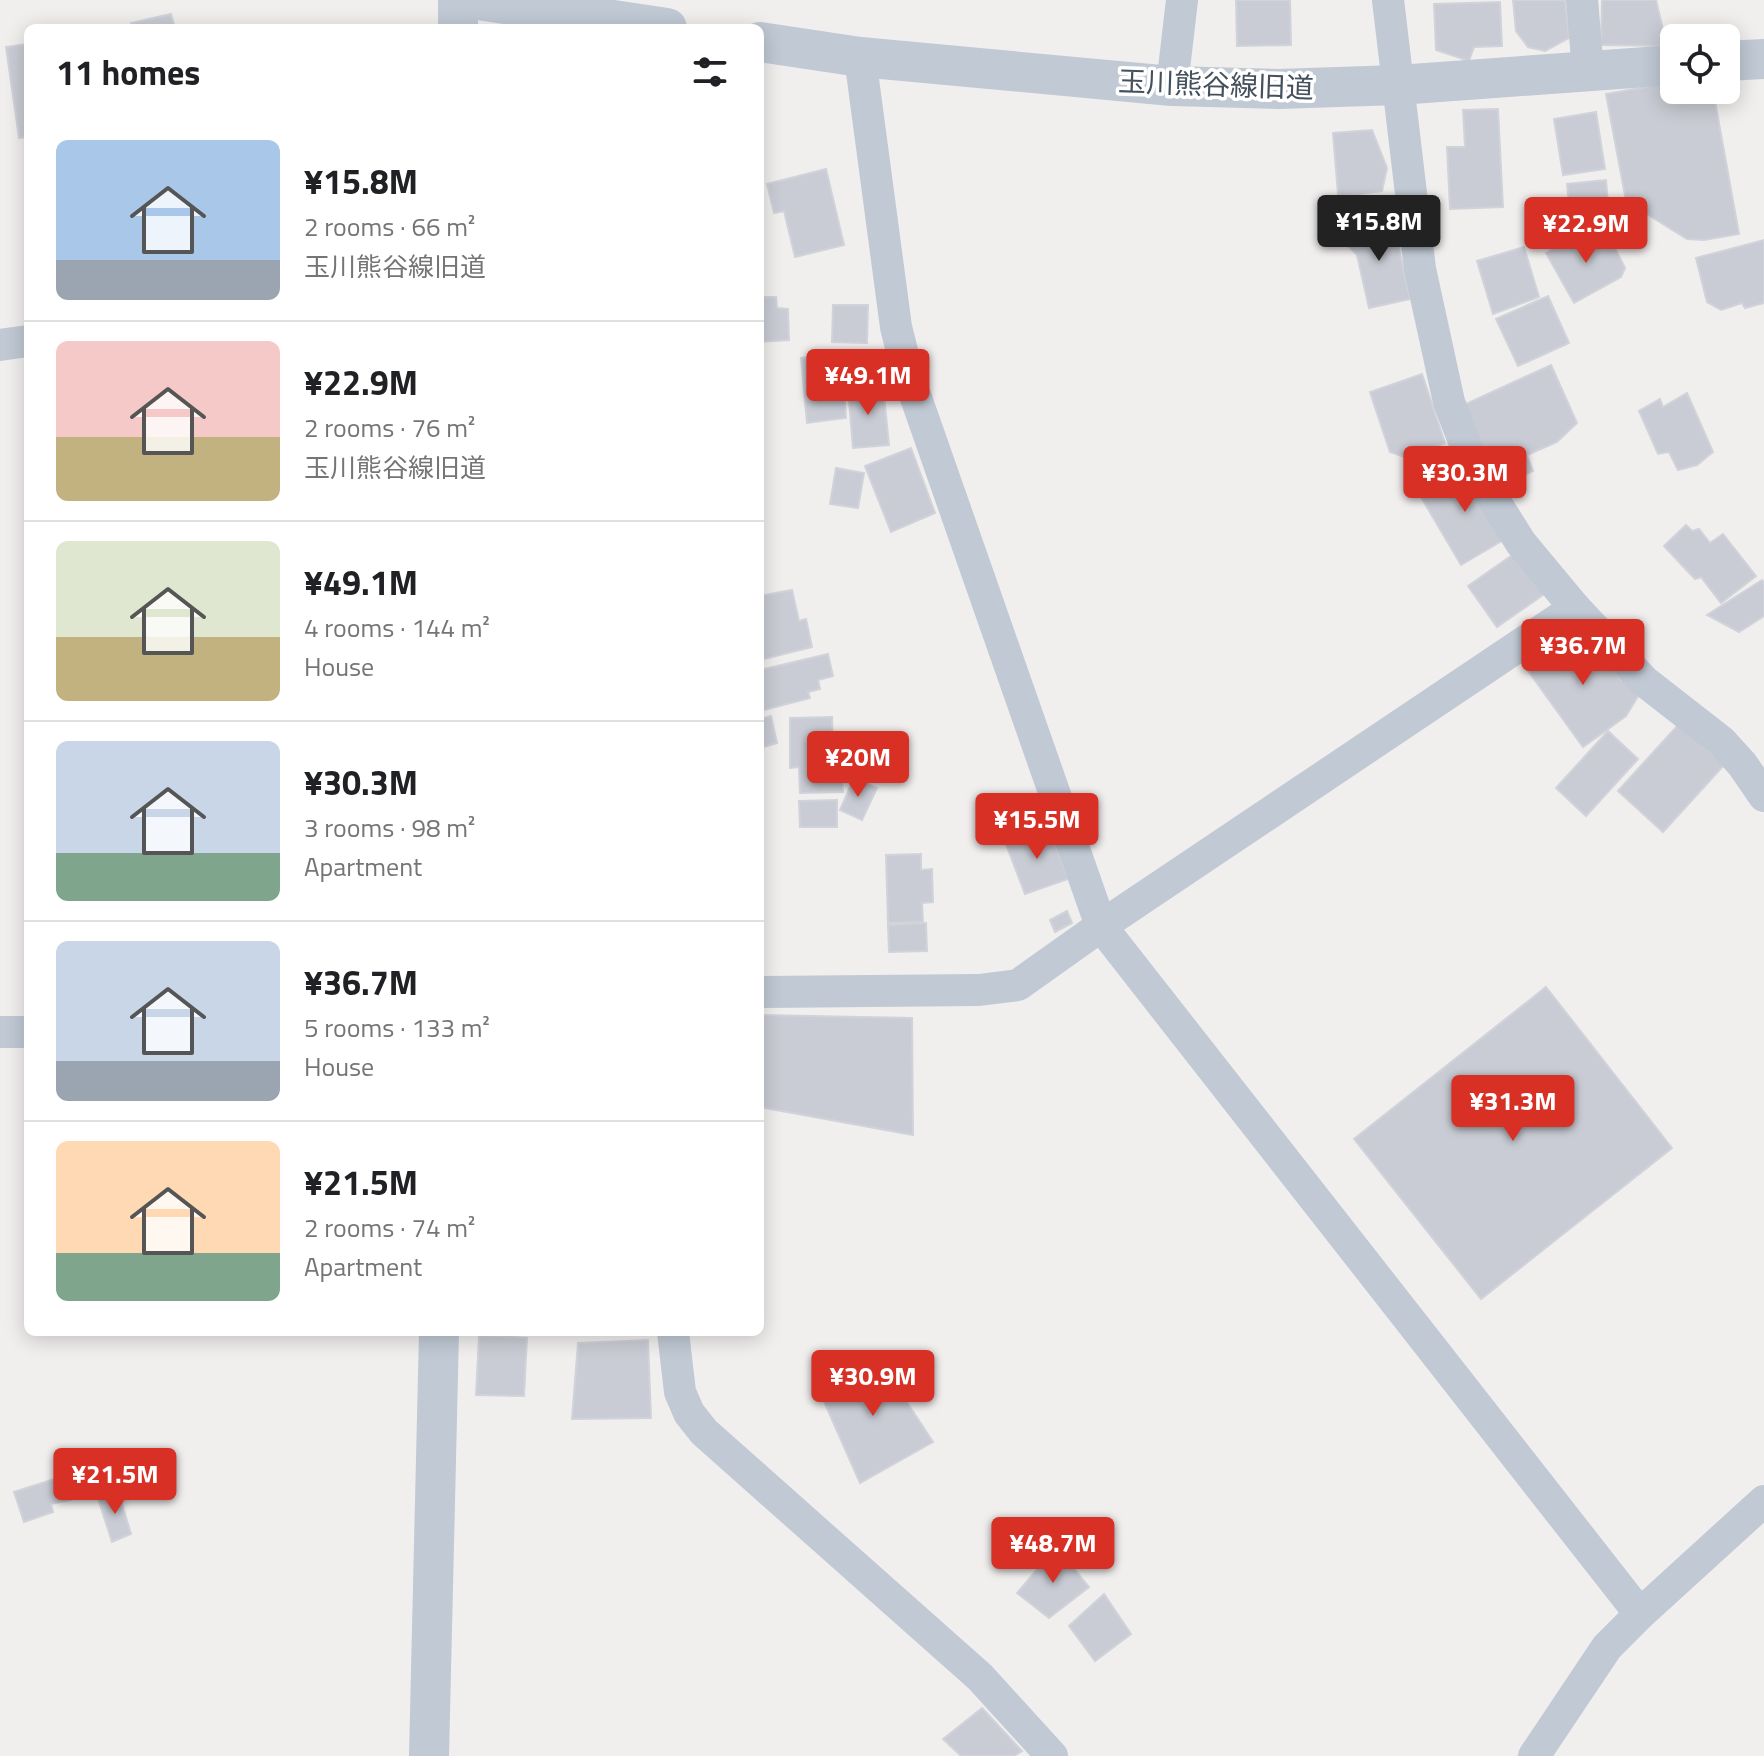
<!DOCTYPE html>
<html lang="en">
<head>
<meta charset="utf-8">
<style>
	body { margin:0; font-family:"Titillium Web","Noto Sans JP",sans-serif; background:#f6f6f6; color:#202124; height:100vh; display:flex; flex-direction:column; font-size:30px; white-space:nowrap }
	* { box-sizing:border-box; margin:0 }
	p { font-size:26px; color:#757577 }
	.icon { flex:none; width:44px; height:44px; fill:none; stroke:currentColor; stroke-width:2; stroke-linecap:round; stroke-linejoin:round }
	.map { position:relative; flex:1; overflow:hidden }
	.panel { position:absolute; left:24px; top:24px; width:740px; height:1312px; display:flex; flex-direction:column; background:#fff; border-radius:12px; box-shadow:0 4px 20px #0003 }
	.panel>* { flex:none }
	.buttons { position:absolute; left:1660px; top:24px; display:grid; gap:16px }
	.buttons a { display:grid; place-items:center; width:80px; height:80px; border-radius:12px; background:#fff; box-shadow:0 4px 20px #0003; font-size:40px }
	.price { position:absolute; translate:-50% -68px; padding:0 18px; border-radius:8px; background:#d93025; color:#fff; font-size:26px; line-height:52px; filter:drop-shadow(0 2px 4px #0008) }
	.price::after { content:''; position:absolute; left:50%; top:48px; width:24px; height:18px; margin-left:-12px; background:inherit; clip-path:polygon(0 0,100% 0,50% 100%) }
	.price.on { background:#222; color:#fff }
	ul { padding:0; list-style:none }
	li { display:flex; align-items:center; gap:24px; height:200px; padding:0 32px }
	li+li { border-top:2px solid #e0e0e0 }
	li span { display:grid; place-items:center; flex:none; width:224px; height:160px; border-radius:12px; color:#555 }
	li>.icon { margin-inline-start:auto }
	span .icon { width:96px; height:96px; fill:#fffc; stroke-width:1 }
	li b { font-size:34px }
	h2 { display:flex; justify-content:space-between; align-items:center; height:96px; padding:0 32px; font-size:34px }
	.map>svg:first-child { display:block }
</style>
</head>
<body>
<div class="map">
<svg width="1764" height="1756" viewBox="0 0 1764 1756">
	<rect width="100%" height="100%" fill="#f1eeee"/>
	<g fill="#c9ccd4" stroke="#d1d3da" stroke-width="2">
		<polygon points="1236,0 1290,0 1291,45 1237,46"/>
		<polygon points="1513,0 1565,0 1569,38 1545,51 1528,47 1516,31"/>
		<polygon points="1602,0 1656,0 1667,46 1601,45"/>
		<polygon points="1500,2 1502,46 1474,47 1469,61 1436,50 1434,4"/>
		<polygon points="171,14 175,28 132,28 131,23"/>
		<polygon points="28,44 28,137 19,138 6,47"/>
		<polygon points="1674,82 1674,90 1713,90 1739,234 1704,240 1687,239 1626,201 1606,94"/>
		<polygon points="1498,109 1503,207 1450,209 1447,147 1465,147 1463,110"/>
		<polygon points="1596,112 1605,169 1563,175 1554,119"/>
		<polygon points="1372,130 1387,168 1382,191 1344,196 1338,194 1333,133"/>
		<polygon points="826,169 844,245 795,257 784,211 774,213 767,184"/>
		<polygon points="1606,180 1610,227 1577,230 1571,225 1567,184"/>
		<polygon points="1387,218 1391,238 1397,240 1410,299 1369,308 1357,255 1349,247 1345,227"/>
		<polygon points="1598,231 1614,246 1625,268 1621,277 1574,303 1546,253 1578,234 1582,240"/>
		<polygon points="1764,240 1764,303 1745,308 1742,303 1721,310 1707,302 1696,258"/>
		<polygon points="1524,247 1539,297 1493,314 1477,261"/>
		<polygon points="1548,296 1569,343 1518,366 1496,319"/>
		<polygon points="760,297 776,297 777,308 788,309 789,340 760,342"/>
		<polygon points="833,305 868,305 867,343 832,342"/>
		<polygon points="862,352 865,385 844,387 846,418 807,423 801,358"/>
		<polygon points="1551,365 1577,423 1557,442 1527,455 1533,471 1496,488 1455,409"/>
		<polygon points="1422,374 1445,443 1404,457 1390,452 1370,392"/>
		<polygon points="883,385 889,445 853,448 848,389"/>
		<polygon points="1687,393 1713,452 1697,465 1678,470 1669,452 1658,454 1639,411 1660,399 1663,407"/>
		<polygon points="911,448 935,513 891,532 865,466"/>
		<polygon points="1469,462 1512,535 1461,565 1418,492"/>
		<polygon points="836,468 864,473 858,508 830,504"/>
		<polygon points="1686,525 1692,531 1699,529 1710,543 1723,534 1756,576 1721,603 1701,577 1695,579 1664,546"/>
		<polygon points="1518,551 1553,588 1497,627 1468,586"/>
		<polygon points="1762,580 1764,583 1764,616 1739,632 1707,615"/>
		<polygon points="792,590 799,621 806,619 812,647 760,660 760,596"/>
		<polygon points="1581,626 1621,681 1628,676 1640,693 1626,716 1583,747 1526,668"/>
		<polygon points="828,654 833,676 818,680 820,689 808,692 810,698 760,711 760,670"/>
		<polygon points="771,716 777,743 760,748 760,719"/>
		<polygon points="832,717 833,760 841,759 843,792 800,793 799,767 790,768 790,718"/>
		<polygon points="1679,724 1724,765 1663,832 1618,791"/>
		<polygon points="1608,731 1638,759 1586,816 1556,788"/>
		<polygon points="854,778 877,788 862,820 840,810"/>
		<polygon points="837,800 837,827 800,827 799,801"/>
		<polygon points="1049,827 1068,879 1025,894 1006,844"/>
		<polygon points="921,854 921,870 932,869 933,902 922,903 923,922 888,923 886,855"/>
		<polygon points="1067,911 1072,923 1055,932 1050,920"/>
		<polygon points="926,923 927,951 889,952 888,925"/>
		<polygon points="1546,987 1672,1148 1481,1299 1354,1139"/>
		<polygon points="760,1015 912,1018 913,1135 760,1107"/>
		<polygon points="479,1335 527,1338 524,1396 476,1395"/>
		<polygon points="648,1340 651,1418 572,1419 578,1343"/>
		<polygon points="875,1354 933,1442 860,1483 818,1388"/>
		<polygon points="67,1475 74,1499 51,1504 53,1512 24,1522 14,1492"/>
		<polygon points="118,1491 131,1534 112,1542 98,1498"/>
		<polygon points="1056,1547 1089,1587 1049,1618 1017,1593"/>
		<polygon points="1104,1594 1131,1634 1095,1661 1069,1626"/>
		<polygon points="982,1708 1022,1751 1014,1756 961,1756 943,1739"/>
	</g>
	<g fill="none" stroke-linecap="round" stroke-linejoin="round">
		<g stroke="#c0c9d4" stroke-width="32">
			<polyline points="1388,0 1420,269 1449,402 1472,462 1499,508 1521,543 1575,608 1644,681 1721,741 1742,764 1764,796"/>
			<polyline points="1582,0 1588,71"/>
			<polyline points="860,57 896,327 908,375 1101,926 1640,1614"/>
			<polyline points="1172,86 1182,0"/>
			<polyline points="0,345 28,341"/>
			<polyline points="760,992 979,990 1018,985 1101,926 1575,608"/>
			<polyline points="0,1032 28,1032"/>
			<polyline points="673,1332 680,1392 689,1413 704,1432 980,1677 1052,1756"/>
			<polyline points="1534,1756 1607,1647 1640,1614 1764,1501"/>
		</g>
		<g stroke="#c0c9d4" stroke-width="40">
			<polyline points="478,0 667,28"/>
			<polyline points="458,28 458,0"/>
			<polyline points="760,42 860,57 1172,86 1278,89 1398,85 1674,65"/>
			<polyline points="1726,61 1764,59"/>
			<polyline points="429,1756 439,1332"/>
		</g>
	</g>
	<g text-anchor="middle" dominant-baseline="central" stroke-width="7" stroke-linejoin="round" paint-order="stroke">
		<g font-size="28" fill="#45505d" stroke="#fff">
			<text transform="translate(1216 84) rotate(2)">玉川熊谷線旧道</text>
		</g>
	</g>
</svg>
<div class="buttons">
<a><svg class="icon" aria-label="locate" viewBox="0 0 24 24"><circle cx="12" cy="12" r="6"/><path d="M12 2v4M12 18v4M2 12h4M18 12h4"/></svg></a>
</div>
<b class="price on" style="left:1379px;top:263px">¥15.8M</b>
<b class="price" style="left:1586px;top:265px">¥22.9M</b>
<b class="price" style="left:868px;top:417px">¥49.1M</b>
<b class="price" style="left:1465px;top:514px">¥30.3M</b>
<b class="price" style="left:1583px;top:687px">¥36.7M</b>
<b class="price" style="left:858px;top:799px">¥20M</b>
<b class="price" style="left:1037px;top:861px">¥15.5M</b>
<b class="price" style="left:1513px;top:1143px">¥31.3M</b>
<b class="price" style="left:873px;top:1418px">¥30.9M</b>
<b class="price" style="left:115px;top:1516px">¥21.5M</b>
<b class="price" style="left:1053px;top:1585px">¥48.7M</b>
<section class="panel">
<h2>11 homes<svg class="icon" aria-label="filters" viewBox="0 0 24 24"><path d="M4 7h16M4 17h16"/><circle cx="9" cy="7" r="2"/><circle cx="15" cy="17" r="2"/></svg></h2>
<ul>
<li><span style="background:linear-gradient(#a9c7e8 75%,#9aa5b1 0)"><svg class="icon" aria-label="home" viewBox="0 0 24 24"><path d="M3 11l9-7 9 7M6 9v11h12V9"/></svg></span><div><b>¥15.8M</b><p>2 rooms · 66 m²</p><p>玉川熊谷線旧道</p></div></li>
<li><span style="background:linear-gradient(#f6c9c9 60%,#c2b280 0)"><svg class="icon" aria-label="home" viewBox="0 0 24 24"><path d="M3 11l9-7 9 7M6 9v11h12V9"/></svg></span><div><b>¥22.9M</b><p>2 rooms · 76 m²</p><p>玉川熊谷線旧道</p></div></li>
<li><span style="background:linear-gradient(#dfe7d0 60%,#c2b280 0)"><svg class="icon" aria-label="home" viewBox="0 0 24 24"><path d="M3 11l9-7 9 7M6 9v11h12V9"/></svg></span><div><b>¥49.1M</b><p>4 rooms · 144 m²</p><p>House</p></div></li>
<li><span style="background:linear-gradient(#c9d6e8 70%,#7fa58c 0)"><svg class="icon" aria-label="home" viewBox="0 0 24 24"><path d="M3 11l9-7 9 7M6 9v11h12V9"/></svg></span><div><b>¥30.3M</b><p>3 rooms · 98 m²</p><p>Apartment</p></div></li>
<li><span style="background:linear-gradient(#c9d6e8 75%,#9aa5b1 0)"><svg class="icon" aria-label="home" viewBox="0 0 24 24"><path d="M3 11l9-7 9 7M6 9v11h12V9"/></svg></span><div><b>¥36.7M</b><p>5 rooms · 133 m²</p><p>House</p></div></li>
<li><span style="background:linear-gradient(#ffd9b3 70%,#7fa58c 0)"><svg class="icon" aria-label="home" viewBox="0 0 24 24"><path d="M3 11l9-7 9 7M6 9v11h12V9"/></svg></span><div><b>¥21.5M</b><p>2 rooms · 74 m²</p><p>Apartment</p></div></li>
</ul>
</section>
</div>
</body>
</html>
